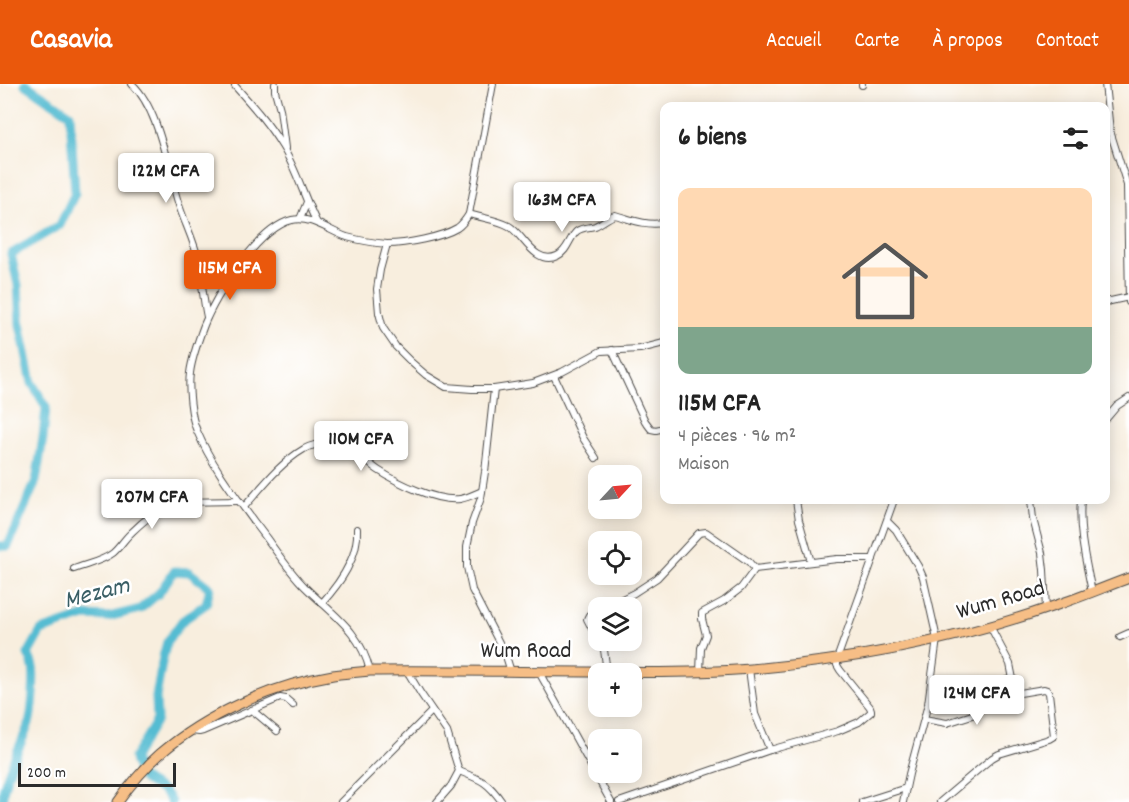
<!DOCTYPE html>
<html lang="fr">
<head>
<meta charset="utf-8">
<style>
	body { margin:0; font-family:Dekko,sans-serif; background:#f2f2f2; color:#222; height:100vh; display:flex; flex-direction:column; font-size:22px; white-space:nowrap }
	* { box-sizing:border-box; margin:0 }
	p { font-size:20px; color:#767676 }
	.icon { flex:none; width:33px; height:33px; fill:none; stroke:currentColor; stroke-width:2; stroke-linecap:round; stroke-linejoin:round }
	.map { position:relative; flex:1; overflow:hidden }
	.details { position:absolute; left:660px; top:18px; width:450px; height:402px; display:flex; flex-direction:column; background:#fff; border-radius:12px; box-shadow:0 3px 15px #0003 }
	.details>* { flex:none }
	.needle { width:39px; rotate:64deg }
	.buttons { position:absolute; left:588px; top:381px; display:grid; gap:12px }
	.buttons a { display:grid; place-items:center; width:54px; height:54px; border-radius:12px; background:#fff; box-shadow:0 3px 15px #0003; font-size:30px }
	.scale { position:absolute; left:18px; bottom:15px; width:158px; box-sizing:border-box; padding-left:6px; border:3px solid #2b2b2b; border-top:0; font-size:16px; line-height:21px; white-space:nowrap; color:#2b2b2b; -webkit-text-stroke:4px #fff; paint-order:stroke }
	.price { position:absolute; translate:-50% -51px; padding:0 14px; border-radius:6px; background:#fff; color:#222; font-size:20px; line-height:39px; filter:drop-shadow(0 2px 3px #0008) }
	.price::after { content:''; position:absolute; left:50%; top:36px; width:18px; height:14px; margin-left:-9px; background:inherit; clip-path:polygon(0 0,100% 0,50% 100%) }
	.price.on { background:#ea580c; color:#fff }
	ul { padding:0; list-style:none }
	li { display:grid; align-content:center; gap:12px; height:318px; padding:0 18px }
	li+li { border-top:2px solid #e0e0e0 }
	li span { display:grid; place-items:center; height:186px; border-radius:12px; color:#555 }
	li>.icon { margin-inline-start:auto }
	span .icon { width:108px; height:108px; fill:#fffc; stroke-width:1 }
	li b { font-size:26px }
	h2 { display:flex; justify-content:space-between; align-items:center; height:72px; padding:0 18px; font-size:26px }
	header { display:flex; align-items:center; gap:36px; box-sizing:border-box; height:84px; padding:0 30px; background:#ea580c; color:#fff }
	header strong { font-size:28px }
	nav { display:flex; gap:33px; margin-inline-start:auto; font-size:21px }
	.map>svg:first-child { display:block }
</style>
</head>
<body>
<header>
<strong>Casavia</strong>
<nav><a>Accueil</a><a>Carte</a><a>À propos</a><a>Contact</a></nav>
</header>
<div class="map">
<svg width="1129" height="718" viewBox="0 0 1129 718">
	<rect width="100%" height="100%" fill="#fff"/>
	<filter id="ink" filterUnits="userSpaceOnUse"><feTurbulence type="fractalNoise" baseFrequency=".0167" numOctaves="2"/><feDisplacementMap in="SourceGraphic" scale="12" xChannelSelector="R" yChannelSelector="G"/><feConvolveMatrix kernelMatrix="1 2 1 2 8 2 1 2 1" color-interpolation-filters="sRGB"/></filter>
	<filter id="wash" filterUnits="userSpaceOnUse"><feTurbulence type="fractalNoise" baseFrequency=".008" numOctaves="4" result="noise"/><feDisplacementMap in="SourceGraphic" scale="24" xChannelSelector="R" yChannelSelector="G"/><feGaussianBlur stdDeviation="1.35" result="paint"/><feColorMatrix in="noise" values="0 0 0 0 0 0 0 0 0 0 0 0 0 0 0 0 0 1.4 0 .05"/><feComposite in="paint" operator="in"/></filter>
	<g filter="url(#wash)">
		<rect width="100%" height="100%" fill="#f8eede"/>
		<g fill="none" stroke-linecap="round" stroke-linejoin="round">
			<g stroke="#54bcd2" stroke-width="9">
				<polyline points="0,462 8,462 36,397 43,354 46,323 32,299 20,240 18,201 11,170 60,141 75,109 70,30 25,0"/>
				<path d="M3 718C0 699 23 658 29 639 32 631 35 591 33 583 32 578 30 574 28 570L41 547 85 532 108 533 140 525 159 509 174 487 189 488 210 504 206 520 182 537 167 558 163 573 156 613 157 636 134 674C140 708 161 695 171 718"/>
			</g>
		</g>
	</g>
	<g filter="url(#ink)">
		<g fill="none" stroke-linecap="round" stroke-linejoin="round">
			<g stroke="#4a4846" stroke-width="8">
				<g id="minor">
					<path d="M132 0C159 25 167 83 178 118 184 138 195 158 199 179 202 197 203 215 207 233"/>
					<polyline points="275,0 275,7 280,25 285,64"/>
					<polyline points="862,0 862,1"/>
					<polyline points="1105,0 1110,47 1127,101 1129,218"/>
					<path d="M235 2C252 21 269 40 282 62 297 86 304 114 317 139"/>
					<path d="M469 130C482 134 498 136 509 142 523 150 535 182 557 172 568 167 569 154 577 147 583 143 589 144 595 142 602 139 608 133 615 131 630 135 646 142 662 139"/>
					<polyline points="300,135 307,118"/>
					<polyline points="387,160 380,186 377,205 379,229 383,244 396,263 411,278 426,291 446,303 472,305 494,305 533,299 562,288 601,267 640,265 664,259"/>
					<polyline points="1106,218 1129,213"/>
					<polyline points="612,266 645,337 651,345 656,346 664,344"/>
					<polyline points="554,292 583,354 596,374"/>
					<polyline points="494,305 485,388 481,414 472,439 467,463 467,483 472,506 506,572 511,588"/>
					<polyline points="1106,335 1117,322 1129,314"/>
					<polyline points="796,416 799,436 811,478"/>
					<polyline points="1031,416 1033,435 1042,469 1044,486 1046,525"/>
					<path d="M1081 416C1078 447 1086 478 1092 508"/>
					<path d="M244 423C262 403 280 379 304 365 317 358 339 358 353 366 362 372 369 380 378 386 398 399 436 418 460 415 467 414 475 410 482 407"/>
					<polyline points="887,437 896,446 918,482 923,493 937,555 928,620 909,690 903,718"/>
					<path d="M74 485C87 480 103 477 113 469 120 463 125 454 132 448 145 435 161 423 179 418L239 417"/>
					<path d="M322 519C340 499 359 473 357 445"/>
					<polyline points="604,524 634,509 657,494 699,449 706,448 749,478 755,485"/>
					<polyline points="598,526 589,531 587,535 598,556"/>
					<polyline points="1120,553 1129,549"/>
					<polyline points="599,556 604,566 607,588"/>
					<polyline points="749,585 755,630 770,666"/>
					<path d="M370 587C360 546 333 531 305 503 286 484 272 460 255 439 234 410 211 380 197 347 191 334 188 304 190 289 192 273 198 257 204 241 216 211 258 144 292 136 312 132 329 147 347 153 358 156 376 159 387 160 406 160 442 153 457 144 463 140 466 135 469 130L493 0"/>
					<polyline points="407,587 421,610 447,648 459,687 451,702 437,718"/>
					<polyline points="539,588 611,718"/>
					<polyline points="700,588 701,564 706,551 702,535 702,529 724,517 741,504 755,485 837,475 873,475"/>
					<polyline points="252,626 277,647"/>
					<path d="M924 635 947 639 972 631C976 626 977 622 980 617 987 604 999 598 1013 594"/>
					<polyline points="192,647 199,648 203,647 280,614 286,615 293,621"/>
					<path d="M459 687C482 696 488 698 502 718"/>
					<polyline points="341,718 432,627"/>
					<polyline points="619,718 770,666 838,647 859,638 871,628 871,626 870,623 840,586 837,581 837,575 894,416"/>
					<polyline points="862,718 906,704"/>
					<polyline points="940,718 992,674 999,670 1049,655 1054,652 1049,609 1047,606 1044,605 1020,609 1015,605 1010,580 990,542"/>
				</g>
			</g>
			<g stroke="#4a4846" stroke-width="11">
				<path id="highway" d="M118 718C130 701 144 684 160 670 206 630 273 601 333 591 345 589 358 588 370 587 445 586 521 588 597 588 648 589 700 589 751 585 855 576 958 556 1057 521 1081 513 1105 503 1129 494"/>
			</g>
			<use href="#minor" stroke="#fff" stroke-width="6"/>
			<use href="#highway" stroke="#f6be86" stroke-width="9"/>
		</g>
	</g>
	<g text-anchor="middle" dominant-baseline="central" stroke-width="5" stroke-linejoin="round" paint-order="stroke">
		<g font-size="24" fill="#2b2b2b" stroke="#fff">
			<text transform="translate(1001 517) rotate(-16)">Wum Road</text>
			<text x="526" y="568">Wum Road</text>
		</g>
		<g font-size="26" font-style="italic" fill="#395e65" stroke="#fff">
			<text transform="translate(97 510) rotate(-14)">Mezam</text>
		</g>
	</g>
</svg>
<div class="buttons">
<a><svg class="needle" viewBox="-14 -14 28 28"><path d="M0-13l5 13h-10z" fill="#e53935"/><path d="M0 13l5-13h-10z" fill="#767676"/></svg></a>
<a><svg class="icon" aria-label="locate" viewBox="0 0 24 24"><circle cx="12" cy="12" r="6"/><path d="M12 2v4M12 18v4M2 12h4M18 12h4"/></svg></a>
<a><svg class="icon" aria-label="layers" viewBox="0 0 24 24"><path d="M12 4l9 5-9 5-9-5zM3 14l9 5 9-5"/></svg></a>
<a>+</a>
<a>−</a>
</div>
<div class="scale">200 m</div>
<b class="price" style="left:166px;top:120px">122M CFA</b>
<b class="price" style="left:562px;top:149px">163M CFA</b>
<b class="price on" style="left:230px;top:217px">115M CFA</b>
<b class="price" style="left:361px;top:388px">110M CFA</b>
<b class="price" style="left:152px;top:446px">207M CFA</b>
<b class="price" style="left:977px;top:642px">124M CFA</b>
<section class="details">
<h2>6 biens<svg class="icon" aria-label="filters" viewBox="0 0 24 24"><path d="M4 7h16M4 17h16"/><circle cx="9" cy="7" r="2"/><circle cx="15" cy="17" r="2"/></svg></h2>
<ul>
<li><span style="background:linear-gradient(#ffd9b3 75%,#7fa58c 0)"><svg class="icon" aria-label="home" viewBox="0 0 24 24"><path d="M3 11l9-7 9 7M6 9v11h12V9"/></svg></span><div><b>115M CFA</b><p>4 pièces · 96 m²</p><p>Maison</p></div></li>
</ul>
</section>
</div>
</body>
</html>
